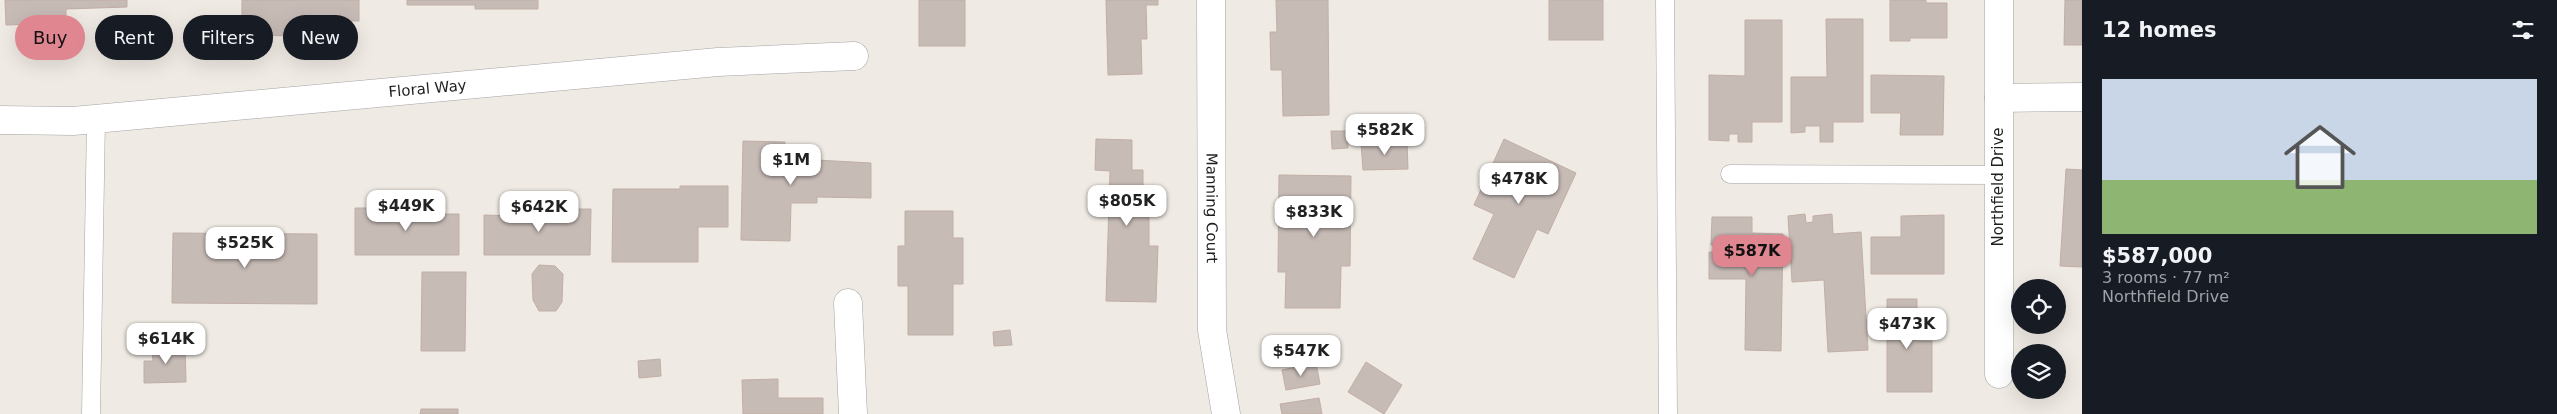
<!DOCTYPE html>
<html lang="en">
<head>
<meta charset="utf-8">
<style>
	body { margin:0; font-family:"DejaVu Sans",sans-serif; background:#20242c; color:#f1f3f6; height:100vh; display:flex; flex-direction:column; font-size:19px; white-space:nowrap }
	* { box-sizing:border-box; margin:0 }
	p { font-size:16px; color:#9ea1a6 }
	.icon { flex:none; width:28px; height:28px; fill:none; stroke:currentColor; stroke-width:2; stroke-linecap:round; stroke-linejoin:round }
	.map { position:relative; flex:1; overflow:hidden }
	.details { display:flex; flex-direction:column; background:#171b24; width:475px }
	.details>* { flex:none }
	.top-card { position:absolute; left:15px; top:15px; width:475px; height:45px; display:flex; gap:10px }
	.tools { position:absolute; left:2011px; top:279px; display:grid; gap:10px }
	.tools a { display:grid; place-items:center; width:55px; height:55px; border-radius:50%; background:#171b24; box-shadow:0 5px 20px #0002; font-size:25px }
	.price { position:absolute; translate:-50% -42px; padding:0 11px; border-radius:10px; background:#fff; color:#222; font-size:16px; line-height:32px; filter:drop-shadow(0 1px 2px #0008) }
	.price::after { content:''; position:absolute; left:50%; top:30px; width:15px; height:11px; margin-left:-8px; background:inherit; clip-path:polygon(0 0,100% 0,50% 100%) }
	.price.on { background:#e08691; color:#111 }
	ul { padding:0; list-style:none }
	li { display:grid; align-content:center; gap:10px; height:265px; padding:0 20px }
	li span { display:grid; place-items:center; height:155px; border-radius:0px; color:#555 }
	li>.icon { margin-inline-start:auto }
	span .icon { width:90px; height:90px; fill:#fffc; stroke-width:1 }
	li b { font-size:21px }
	h2 { display:flex; justify-content:space-between; align-items:center; height:60px; padding:0 20px; font-size:21px }
	.tag { padding:0 18px; border-radius:22px; background:#171b24; box-shadow:0 5px 20px #0002; font-size:18px; line-height:45px }
	.tag.on { background:#e08691; color:#111 }
	main { display:flex; flex:1; min-height:0 }
	.map>svg:first-child { display:block }
</style>
</head>
<body>
<main>
<div class="map">
<svg width="2082" height="414" viewBox="0 0 2082 414">
	<rect width="100%" height="100%" fill="#efeae3"/>
	<g fill="#c7bbb6" stroke="#c1aea5">
		<polygon points="5,0 127,0 127,7 66,9 66,29 38,30 38,24 6,25"/>
		<polygon points="242,0 359,0 359,21 299,21 299,36 242,35"/>
		<polygon points="407,0 538,0 538,9 475,9 475,5 407,5"/>
		<rect x="919" y="0" width="46" height="46"/>
		<polygon points="1106,0 1158,0 1158,5 1146,5 1147,39 1141,39 1142,74 1108,75"/>
		<polygon points="1276,0 1328,0 1329,115 1283,116 1282,70 1271,70 1270,32 1277,32"/>
		<rect x="1549" y="0" width="54" height="40"/>
		<polygon points="1890,0 1926,0 1926,3 1947,3 1947,38 1910,38 1910,41 1890,41"/>
		<polygon points="2065,0 2082,0 2082,45 2064,45"/>
		<polygon points="1826,19 1863,19 1863,122 1833,122 1833,142 1820,142 1820,126 1805,126 1805,132 1791,133 1791,77 1827,77"/>
		<polygon points="1745,20 1782,20 1782,122 1752,122 1752,142 1738,142 1738,134 1729,134 1729,141 1709,140 1709,75 1745,76"/>
		<polygon points="1871,75 1944,76 1943,135 1900,135 1901,113 1871,113"/>
		<polygon points="1331,131 1348,131 1348,148 1332,149"/>
		<polygon points="1096,139 1132,140 1132,170 1143,170 1143,217 1149,217 1149,246 1158,246 1156,302 1106,301 1110,171 1095,170"/>
		<polygon points="1504,139 1576,173 1548,234 1537,229 1514,278 1473,259 1494,214 1474,205"/>
		<polygon points="743,141 785,142 784,150 816,151 816,160 871,163 871,198 817,197 817,203 791,203 790,241 741,240"/>
		<polygon points="1407,141 1408,169 1363,170 1361,143"/>
		<polygon points="2066,169 2082,170 2082,267 2060,266"/>
		<polygon points="1279,175 1351,176 1350,266 1341,266 1340,308 1285,308 1286,272 1278,272"/>
		<polygon points="680,186 728,186 728,227 698,227 698,262 612,262 613,189 680,189"/>
		<polygon points="355,208 429,208 429,214 459,214 459,255 355,255"/>
		<polygon points="516,209 591,209 590,255 484,255 484,215 516,216"/>
		<polygon points="905,211 953,211 953,238 963,238 963,284 953,284 953,335 908,335 908,286 898,286 898,246 905,246"/>
		<polygon points="1805,214 1806,223 1813,222 1813,216 1832,214 1833,234 1861,232 1868,350 1828,352 1824,280 1792,282 1788,216"/>
		<polygon points="1944,215 1944,274 1871,274 1871,237 1901,237 1901,216"/>
		<polygon points="1712,217 1752,217 1752,233 1783,234 1781,351 1745,350 1746,279 1709,279 1709,252 1724,252 1725,245 1711,245"/>
		<polygon points="173,233 317,234 317,304 172,303"/>
		<polygon points="539,265 555,266 563,274 562,302 556,311 539,311 533,300 532,274"/>
		<polygon points="422,272 466,272 465,351 421,351"/>
		<polygon points="1887,299 1917,299 1917,341 1932,341 1932,392 1887,392"/>
		<polygon points="1010,330 1012,345 994,346 993,332"/>
		<polygon points="152,345 185,345 186,382 144,383 144,361 153,361"/>
		<polygon points="660,359 661,376 639,378 638,361"/>
		<polygon points="1366,362 1402,385 1384,414 1348,392"/>
		<polygon points="1316,363 1320,384 1286,390 1282,370"/>
		<polygon points="778,379 778,398 823,398 823,414 743,414 742,380"/>
		<polygon points="1319,398 1322,414 1282,414 1280,404"/>
		<polygon points="421,409 458,409 458,414 420,414"/>
	</g>
	<g fill="none" stroke-linecap="round" stroke-linejoin="round">
		<g stroke="#a4a4a4" stroke-width="19">
			<g id="lane">
				<polyline points="1665,0 1668,414"/>
				<polyline points="1730,174 1998,175"/>
				<polyline points="91,414 96,119"/>
			</g>
		</g>
		<g stroke="#a4a4a4" stroke-width="29">
			<g id="street">
				<path id="s1" d="M1211 0 1212 330 1226 414"/>
				<polyline points="1999,98 2082,97"/>
				<path id="s2" d="M0 120 73 121 718 62 854 56"/>
				<polyline points="848,303 853,414"/>
				<polyline points="1999,374 1999,0"/>
			</g>
		</g>
		<use href="#lane" stroke="#fff" stroke-width="18"/>
		<use href="#street" stroke="#fff" stroke-width="28"/>
	</g>
	<g text-anchor="middle" dominant-baseline="central" stroke-width="4" stroke-linejoin="round" paint-order="stroke">
		<g font-size="15" fill="#1d1d1d" stroke="#fff">
			<text stroke="none"><textPath href="#s2" startOffset="429">Floral Way</textPath></text>
			<text transform="translate(1998 187) rotate(-90)">Northfield Drive</text>
			<text stroke="none"><textPath href="#s1" startOffset="208">Manning Court</textPath></text>
		</g>
	</g>
</svg>
<div class="tools">
<a><svg class="icon" aria-label="locate" viewBox="0 0 24 24"><circle cx="12" cy="12" r="6"/><path d="M12 2v4M12 18v4M2 12h4M18 12h4"/></svg></a>
<a><svg class="icon" aria-label="layers" viewBox="0 0 24 24"><path d="M12 4l9 5-9 5-9-5zM3 14l9 5 9-5"/></svg></a>
</div>
<b class="price" style="left:1385px;top:156px">$582K</b>
<b class="price" style="left:791px;top:186px">$1M</b>
<b class="price" style="left:1519px;top:205px">$478K</b>
<b class="price" style="left:1127px;top:227px">$805K</b>
<b class="price" style="left:406px;top:232px">$449K</b>
<b class="price" style="left:539px;top:233px">$642K</b>
<b class="price" style="left:1314px;top:238px">$833K</b>
<b class="price" style="left:245px;top:269px">$525K</b>
<b class="price on" style="left:1752px;top:277px">$587K</b>
<b class="price" style="left:1907px;top:350px">$473K</b>
<b class="price" style="left:166px;top:365px">$614K</b>
<b class="price" style="left:1301px;top:377px">$547K</b>
<div class="top-card">
<a class="tag on">Buy</a>
<a class="tag">Rent</a>
<a class="tag">Filters</a>
<a class="tag">New</a>
</div>
</div>
<section class="details">
<h2>12 homes<svg class="icon" aria-label="filters" viewBox="0 0 24 24"><path d="M4 7h16M4 17h16"/><circle cx="9" cy="7" r="2"/><circle cx="15" cy="17" r="2"/></svg></h2>
<ul>
<li><span style="background:linear-gradient(#c9d6e8 65%,#8fb573 0)"><svg class="icon" aria-label="home" viewBox="0 0 24 24"><path d="M3 11l9-7 9 7M6 9v11h12V9"/></svg></span><div><b>$587,000</b><p>3 rooms · 77 m²</p><p>Northfield Drive</p></div></li>
</ul>
</section>
</main>
</body>
</html>
